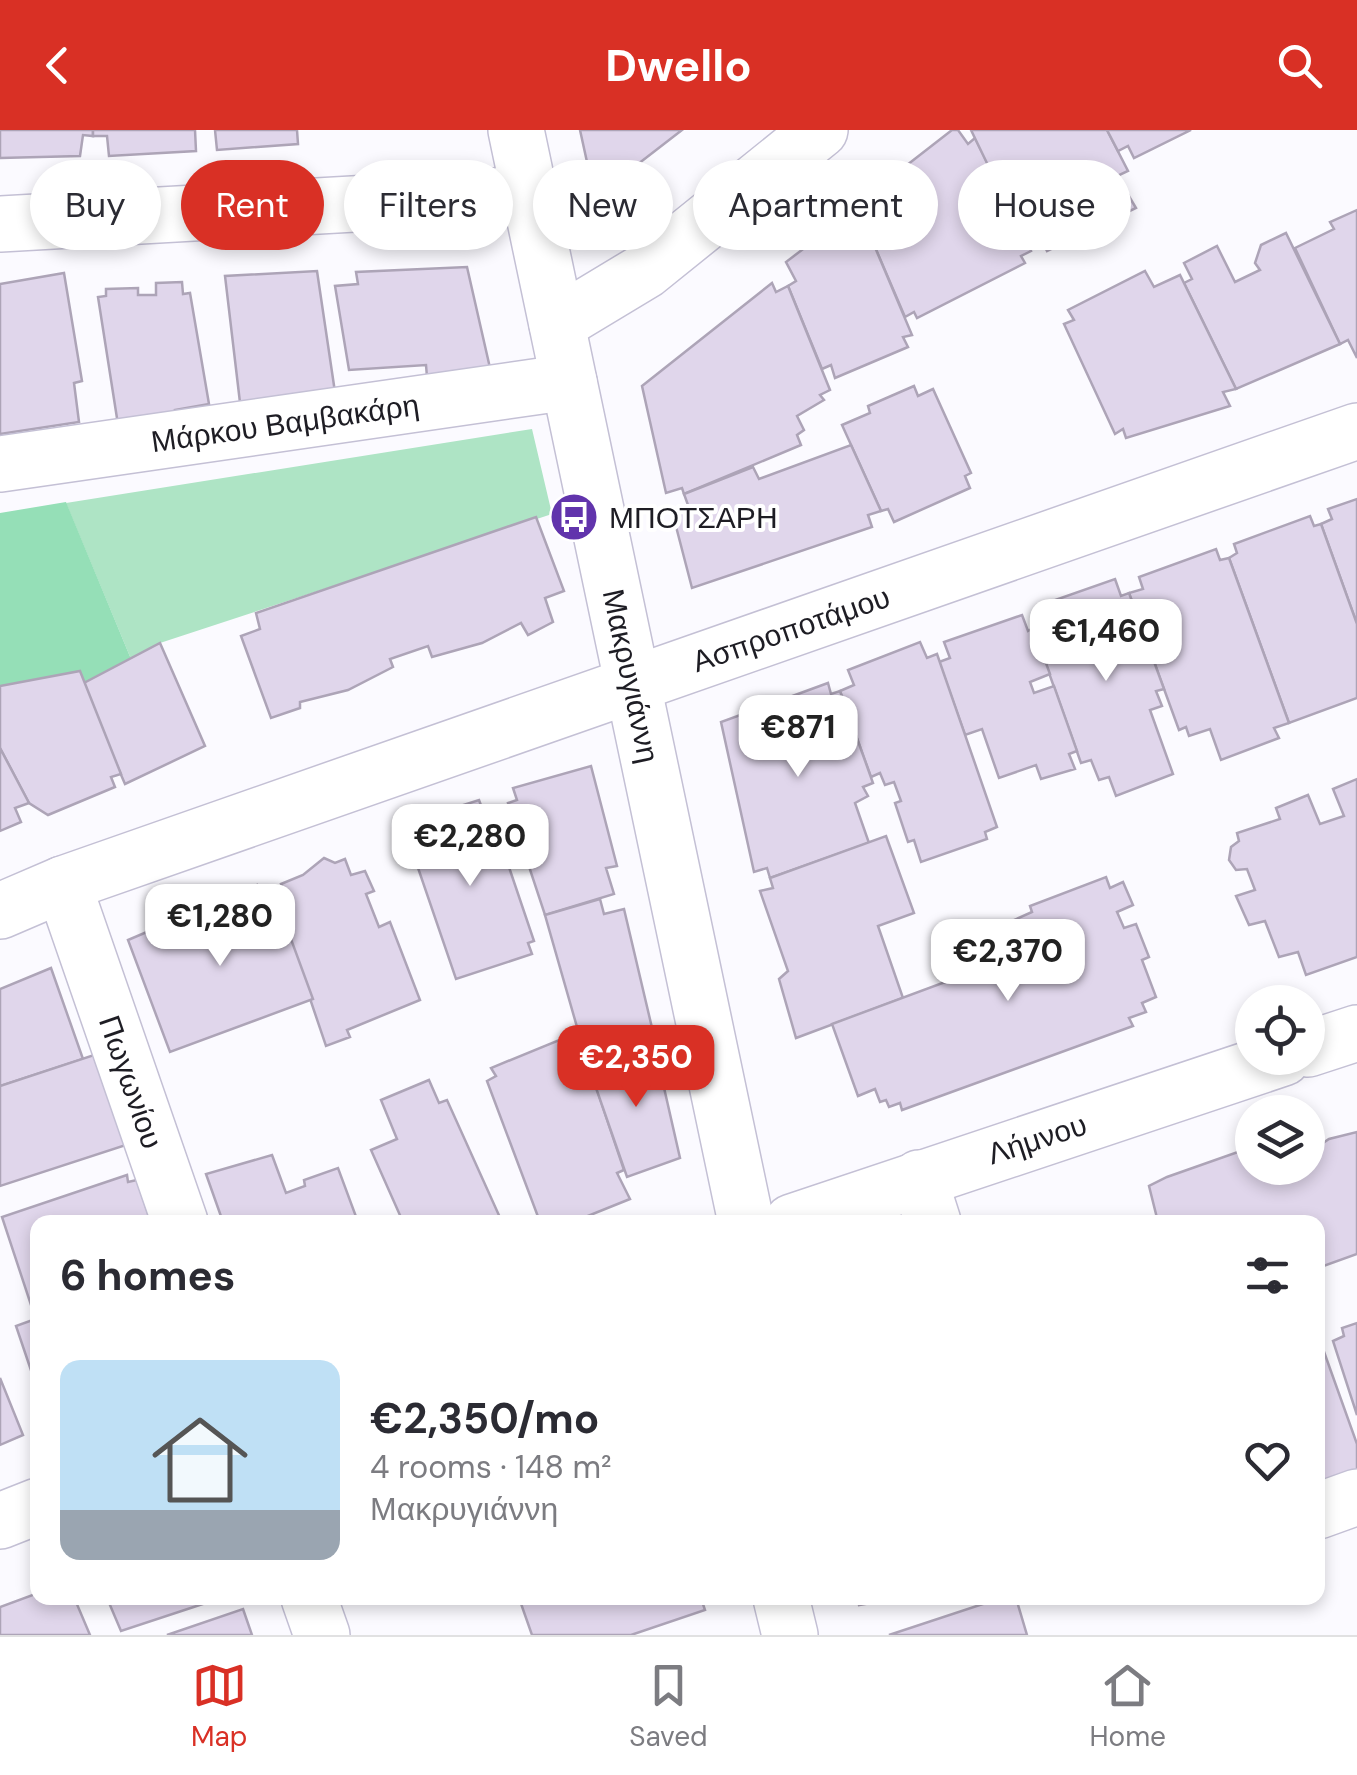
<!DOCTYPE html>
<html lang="en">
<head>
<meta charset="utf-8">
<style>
	body { margin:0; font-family:"DM Sans",sans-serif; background:#f7f7f7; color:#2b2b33; height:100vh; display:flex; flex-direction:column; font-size:38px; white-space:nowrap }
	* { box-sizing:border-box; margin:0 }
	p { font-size:32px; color:#7c7c81 }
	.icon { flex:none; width:55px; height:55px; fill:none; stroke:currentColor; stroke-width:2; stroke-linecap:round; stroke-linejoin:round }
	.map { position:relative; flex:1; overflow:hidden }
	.sheet { position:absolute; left:30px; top:1085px; width:1295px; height:390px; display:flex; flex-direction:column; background:#fff; border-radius:20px; box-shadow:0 5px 15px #0003 }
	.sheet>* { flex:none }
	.hud { position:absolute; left:30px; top:30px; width:1298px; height:90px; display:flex; gap:20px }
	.buttons { position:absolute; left:1235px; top:855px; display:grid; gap:20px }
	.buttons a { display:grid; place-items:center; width:90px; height:90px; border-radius:50%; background:#fff; box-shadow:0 5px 15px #0003; font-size:50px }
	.price { position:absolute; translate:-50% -85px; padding:0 22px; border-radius:20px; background:#fff; color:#222; font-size:32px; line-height:65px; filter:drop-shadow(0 2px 5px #0008) }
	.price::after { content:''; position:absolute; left:50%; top:60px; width:30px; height:22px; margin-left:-15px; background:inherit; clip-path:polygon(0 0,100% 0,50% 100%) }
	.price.on { background:#d93025; color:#fff }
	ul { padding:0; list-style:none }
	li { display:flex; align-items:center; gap:30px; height:250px; padding:0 30px }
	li+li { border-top:2px solid #e1e1e2 }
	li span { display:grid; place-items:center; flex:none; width:280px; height:200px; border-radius:20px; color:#555 }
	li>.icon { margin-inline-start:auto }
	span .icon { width:120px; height:120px; fill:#fffc; stroke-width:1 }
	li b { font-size:42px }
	h2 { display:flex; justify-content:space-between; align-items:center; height:120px; padding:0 30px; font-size:42px }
	.tag { padding:0 35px; border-radius:45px; background:#fff; box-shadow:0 5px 15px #0003; font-size:35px; line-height:90px }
	.tag.on { background:#d93025; color:#fff }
	header { display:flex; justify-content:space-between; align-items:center; height:130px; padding:0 30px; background:#d93025; color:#fff; font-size:45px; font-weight:700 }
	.tabs { display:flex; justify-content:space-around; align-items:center; height:140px; border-top:2px solid #e1e1e2; background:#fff; font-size:28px; color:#7c7c81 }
	.tabs a { display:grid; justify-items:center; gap:5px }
	.tabs .on { color:#d93025 }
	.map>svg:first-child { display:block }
</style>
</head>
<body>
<header><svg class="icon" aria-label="back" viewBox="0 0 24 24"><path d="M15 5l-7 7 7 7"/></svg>Dwello<svg class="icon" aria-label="search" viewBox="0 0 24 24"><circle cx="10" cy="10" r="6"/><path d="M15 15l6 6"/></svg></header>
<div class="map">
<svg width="1357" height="1505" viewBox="0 0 1357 1505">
	<rect width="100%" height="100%" fill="#fbfaff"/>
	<polygon fill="#aee4c5" points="532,299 552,384 160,513 131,529 66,373"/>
	<polygon fill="#95dfb7" points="66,372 131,529 82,554 80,541 0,556 0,383"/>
	<g fill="#e0d6eb" stroke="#ada4b7" stroke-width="2.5">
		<polygon points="0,0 93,0 93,6 83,5 80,26 0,28"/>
		<polygon points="93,0 195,0 196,21 109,26 107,6 93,6"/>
		<polygon points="215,0 297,0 298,14 217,20"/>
		<polygon points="580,0 682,0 629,41 589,41"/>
		<polygon points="952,0 958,0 968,14 975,8 1031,121 1021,126 1025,133 917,188 914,182 905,187 866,96 875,88 862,70"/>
		<polygon points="971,0 1107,0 1128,41 1117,46 1136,78 1047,121 1025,76 1012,85"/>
		<polygon points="1107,0 1191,0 1134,28 1128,16 1118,21"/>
		<polygon points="1357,80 1357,228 1348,210 1340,214 1295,118 1334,99 1330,92"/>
		<polygon points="848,85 857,103 866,96 912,205 903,207 908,217 835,248 831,235 822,239 788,156 796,151 786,132"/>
		<polygon points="1286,103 1340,214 1236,259 1184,153 1192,149 1184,133 1217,116 1235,152 1260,140 1255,133 1261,115"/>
		<polygon points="467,137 490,238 427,247 426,235 349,240 335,156 358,154 356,142"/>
		<polygon points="317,141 336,269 241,281 225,146"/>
		<polygon points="1145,141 1154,157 1180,145 1236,259 1223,262 1230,276 1126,308 1123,299 1115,304 1064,194 1074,190 1068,180"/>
		<polygon points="64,143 82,251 74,253 79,292 0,304 0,154"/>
		<polygon points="182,152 183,164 190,163 209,274 175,280 177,293 119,301 98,167 106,166 106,159 138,158 138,165 156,165 156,153"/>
		<polygon points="772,153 776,162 788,156 830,260 820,265 824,270 797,286 804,300 797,305 801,315 684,364 682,358 666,363 642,256"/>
		<polygon points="914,256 918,266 933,259 971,343 965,346 970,358 894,392 888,379 881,381 842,295 870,283 868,276"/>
		<polygon points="851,315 881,381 868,385 872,397 692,458 672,381 688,375 684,364 753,337 759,349"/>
		<polygon points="1357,369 1357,494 1321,394 1332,389 1328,379"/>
		<polygon points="1310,386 1314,396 1321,394 1357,494 1357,568 1289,593 1229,428 1237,423 1234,414"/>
		<polygon points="536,387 564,461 545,468 553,492 528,505 521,493 482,513 432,527 428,516 390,529 393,537 348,560 300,572 300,578 271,588 241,506 260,499 256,483"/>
		<polygon points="1216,419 1220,430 1229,428 1289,593 1274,598 1279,608 1221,630 1210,599 1189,606 1186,597 1179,600 1129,463 1143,459 1139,447"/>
		<polygon points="1115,449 1121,466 1129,463 1164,559 1156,561 1162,576 1150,580 1173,644 1116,666 1109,647 1099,650 1091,630 1081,633 1033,498 1044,494 1038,476"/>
		<polygon points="1022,485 1028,501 1033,498 1050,544 1030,552 1034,563 1054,556 1077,621 1069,624 1075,639 1041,649 1036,635 999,648 982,599 965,605 939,532 950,528 944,512"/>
		<polygon points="920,512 927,528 937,524 997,697 985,702 987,709 921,732 914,710 908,712 895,673 901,671 894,652 885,655 880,643 871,647 840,561 854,555 848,540"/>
		<polygon points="160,513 205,616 125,654 82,554"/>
		<polygon points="80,541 121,644 111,647 115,657 48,685 29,673 0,618 0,556"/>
		<polygon points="828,553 831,564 840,561 873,653 863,657 868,666 855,673 869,713 770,748 767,738 754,742 721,592"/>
		<polygon points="0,618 29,673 15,678 21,692 0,701"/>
		<polygon points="591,636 617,736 606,738 614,764 545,785 508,673 517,670 513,658"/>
		<polygon points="1357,649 1357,827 1306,845 1298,822 1279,827 1265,791 1249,795 1236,766 1255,760 1247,739 1236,740 1229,730 1231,717 1239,711 1237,703 1280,689 1276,678 1308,665 1320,694 1344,686 1333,659"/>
		<polygon points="479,670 486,689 492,687 534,811 528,813 532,824 456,849 403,694"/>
		<polygon points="886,706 914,783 878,796 903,868 796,908 779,849 788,841 760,761 773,758 770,748"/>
		<polygon points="324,728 335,733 345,729 351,745 365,741 374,761 366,764 379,797 390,792 420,870 347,900 350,907 326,916 277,771 286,765 281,754 303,745"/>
		<polygon points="1106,747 1110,758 1123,752 1133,775 1117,782 1124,798 1136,794 1149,827 1142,830 1156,867 1142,873 1146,882 1129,888 1133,896 902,980 900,973 889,977 886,970 880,972 875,959 858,966 832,894 948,851 954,841 968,835 986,836 1025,822 1012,791 1032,782 1030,776"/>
		<polygon points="257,755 267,777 277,771 313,869 170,922 128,810"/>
		<polygon points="600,769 604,784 624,779 653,902 631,908 633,920 587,932 545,785"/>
		<polygon points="51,838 83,929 0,956 0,859"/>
		<polygon points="569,906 575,917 582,915 624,1040 617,1043 630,1069 573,1092 540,1092 487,951 496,946 491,938"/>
		<polygon points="633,920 635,931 657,927 680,1028 627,1047 587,932"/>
		<polygon points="97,924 126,1015 0,1056 0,956"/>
		<polygon points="429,950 439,973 447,970 502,1092 403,1092 371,1020 397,1009 381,970"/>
		<polygon points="1357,1002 1357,1124 1318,1138 1318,1092 1158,1092 1149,1056 1167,1047 1252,1017 1252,1038 1292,1038 1295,1045 1302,1044 1300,1038 1308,1038 1308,1023 1329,1009"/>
		<polygon points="272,1025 286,1063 305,1056 304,1050 338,1038 358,1092 223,1092 206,1044"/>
		<polygon points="127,1045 128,1052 137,1050 151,1092 38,1092 38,1173 31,1175 2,1087"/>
		<polygon points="38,1188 38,1261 16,1196"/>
		<polygon points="1357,1193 1357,1285 1333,1211 1344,1206 1342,1198"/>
		<polygon points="1318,1205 1357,1314 1357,1344 1318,1357"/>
		<polygon points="0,1248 23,1305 0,1315"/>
		<polygon points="38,1463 38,1468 81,1468 76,1472 90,1505 0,1505 0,1477"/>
		<polygon points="107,1468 221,1468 121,1501"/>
		<polygon points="519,1468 701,1468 705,1480 631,1505 532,1505"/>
		<polygon points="857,1468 900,1468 859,1475"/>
		<polygon points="1001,1468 1016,1468 1027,1505 889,1505"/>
		<polygon points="243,1479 252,1505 167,1505"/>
	</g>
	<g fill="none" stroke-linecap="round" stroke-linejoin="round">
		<g stroke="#c4c0d5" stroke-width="58">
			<g id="minor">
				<polyline points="0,94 530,64"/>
				<polyline points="0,334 569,252"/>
				<polyline points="63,754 180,1092"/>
				<polyline points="0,781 63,754 1357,301"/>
				<polyline points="1308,919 1357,903"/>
				<polyline points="919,1048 933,1092"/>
				<polyline points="792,1092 1283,928"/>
				<polyline points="1318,1381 1357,1367"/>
				<polyline points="0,1391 38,1376"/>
				<polyline points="309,1468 322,1505"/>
			</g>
		</g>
		<g stroke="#c4c0d5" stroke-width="58">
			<g id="tertiary">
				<polyline points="516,0 746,1092"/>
				<polyline points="557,194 645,141 820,0"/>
				<polyline points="781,1468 790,1505"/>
			</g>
		</g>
		<use href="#minor" stroke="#fff" stroke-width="55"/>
		<use href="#tertiary" stroke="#fff" stroke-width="55"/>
	</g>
	<defs>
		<g id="bus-disc" transform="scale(2.5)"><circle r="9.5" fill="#6134ac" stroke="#fff"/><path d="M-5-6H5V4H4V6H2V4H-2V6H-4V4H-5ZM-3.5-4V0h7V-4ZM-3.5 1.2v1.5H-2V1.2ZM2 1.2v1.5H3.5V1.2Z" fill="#fff"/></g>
	</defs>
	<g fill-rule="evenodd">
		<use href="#bus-disc" x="574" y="387"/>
	</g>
	<g text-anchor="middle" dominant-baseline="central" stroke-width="8" stroke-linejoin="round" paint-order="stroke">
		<g font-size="30" fill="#1e1d24" stroke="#fff">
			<text transform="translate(285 293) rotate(-8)">Μάρκου Βαμβακάρη</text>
			<text transform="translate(791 499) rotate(-19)">Ασπροποτάμου</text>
			<text transform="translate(631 546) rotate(78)">Μακρυγιάννη</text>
			<text transform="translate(131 952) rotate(71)">Πωγωνίου</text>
			<text transform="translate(1037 1009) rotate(-18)">Λήμνου</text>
		</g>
		<g font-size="30" fill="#1e1d24" stroke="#fff" text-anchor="start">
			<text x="609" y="387">ΜΠΟΤΣΑΡΗ</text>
		</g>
	</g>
</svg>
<div class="buttons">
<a><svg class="icon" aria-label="locate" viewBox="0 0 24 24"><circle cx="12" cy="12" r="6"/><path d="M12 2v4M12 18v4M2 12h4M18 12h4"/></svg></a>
<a><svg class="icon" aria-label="layers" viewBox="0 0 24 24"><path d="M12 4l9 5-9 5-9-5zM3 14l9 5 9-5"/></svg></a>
</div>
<b class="price" style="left:1106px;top:554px">€1,460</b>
<b class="price" style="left:798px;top:650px">€871</b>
<b class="price" style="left:470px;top:759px">€2,280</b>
<b class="price" style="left:220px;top:839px">€1,280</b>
<b class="price" style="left:1008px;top:874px">€2,370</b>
<b class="price on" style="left:636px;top:980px">€2,350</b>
<div class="hud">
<a class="tag">Buy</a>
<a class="tag on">Rent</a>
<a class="tag">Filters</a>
<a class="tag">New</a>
<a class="tag">Apartment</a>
<a class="tag">House</a>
</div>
<section class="sheet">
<h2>6 homes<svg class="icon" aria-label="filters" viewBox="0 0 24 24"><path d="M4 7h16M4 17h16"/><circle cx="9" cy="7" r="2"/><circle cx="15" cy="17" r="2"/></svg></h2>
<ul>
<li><span style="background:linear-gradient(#bfe0f5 75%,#9aa5b1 0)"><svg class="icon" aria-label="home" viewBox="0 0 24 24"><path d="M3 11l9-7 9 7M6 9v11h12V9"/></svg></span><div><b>€2,350/mo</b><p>4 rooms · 148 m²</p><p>Μακρυγιάννη</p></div><svg class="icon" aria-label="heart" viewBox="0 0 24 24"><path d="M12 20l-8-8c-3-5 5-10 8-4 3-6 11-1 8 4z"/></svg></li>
</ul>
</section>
</div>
<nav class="tabs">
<a class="on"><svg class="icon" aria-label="map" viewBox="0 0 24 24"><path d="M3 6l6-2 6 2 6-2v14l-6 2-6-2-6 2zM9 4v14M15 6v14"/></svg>Map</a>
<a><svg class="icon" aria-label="saved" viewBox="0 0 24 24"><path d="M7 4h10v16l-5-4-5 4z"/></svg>Saved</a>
<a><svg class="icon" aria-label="home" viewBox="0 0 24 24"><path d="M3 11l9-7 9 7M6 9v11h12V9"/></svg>Home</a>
</nav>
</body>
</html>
